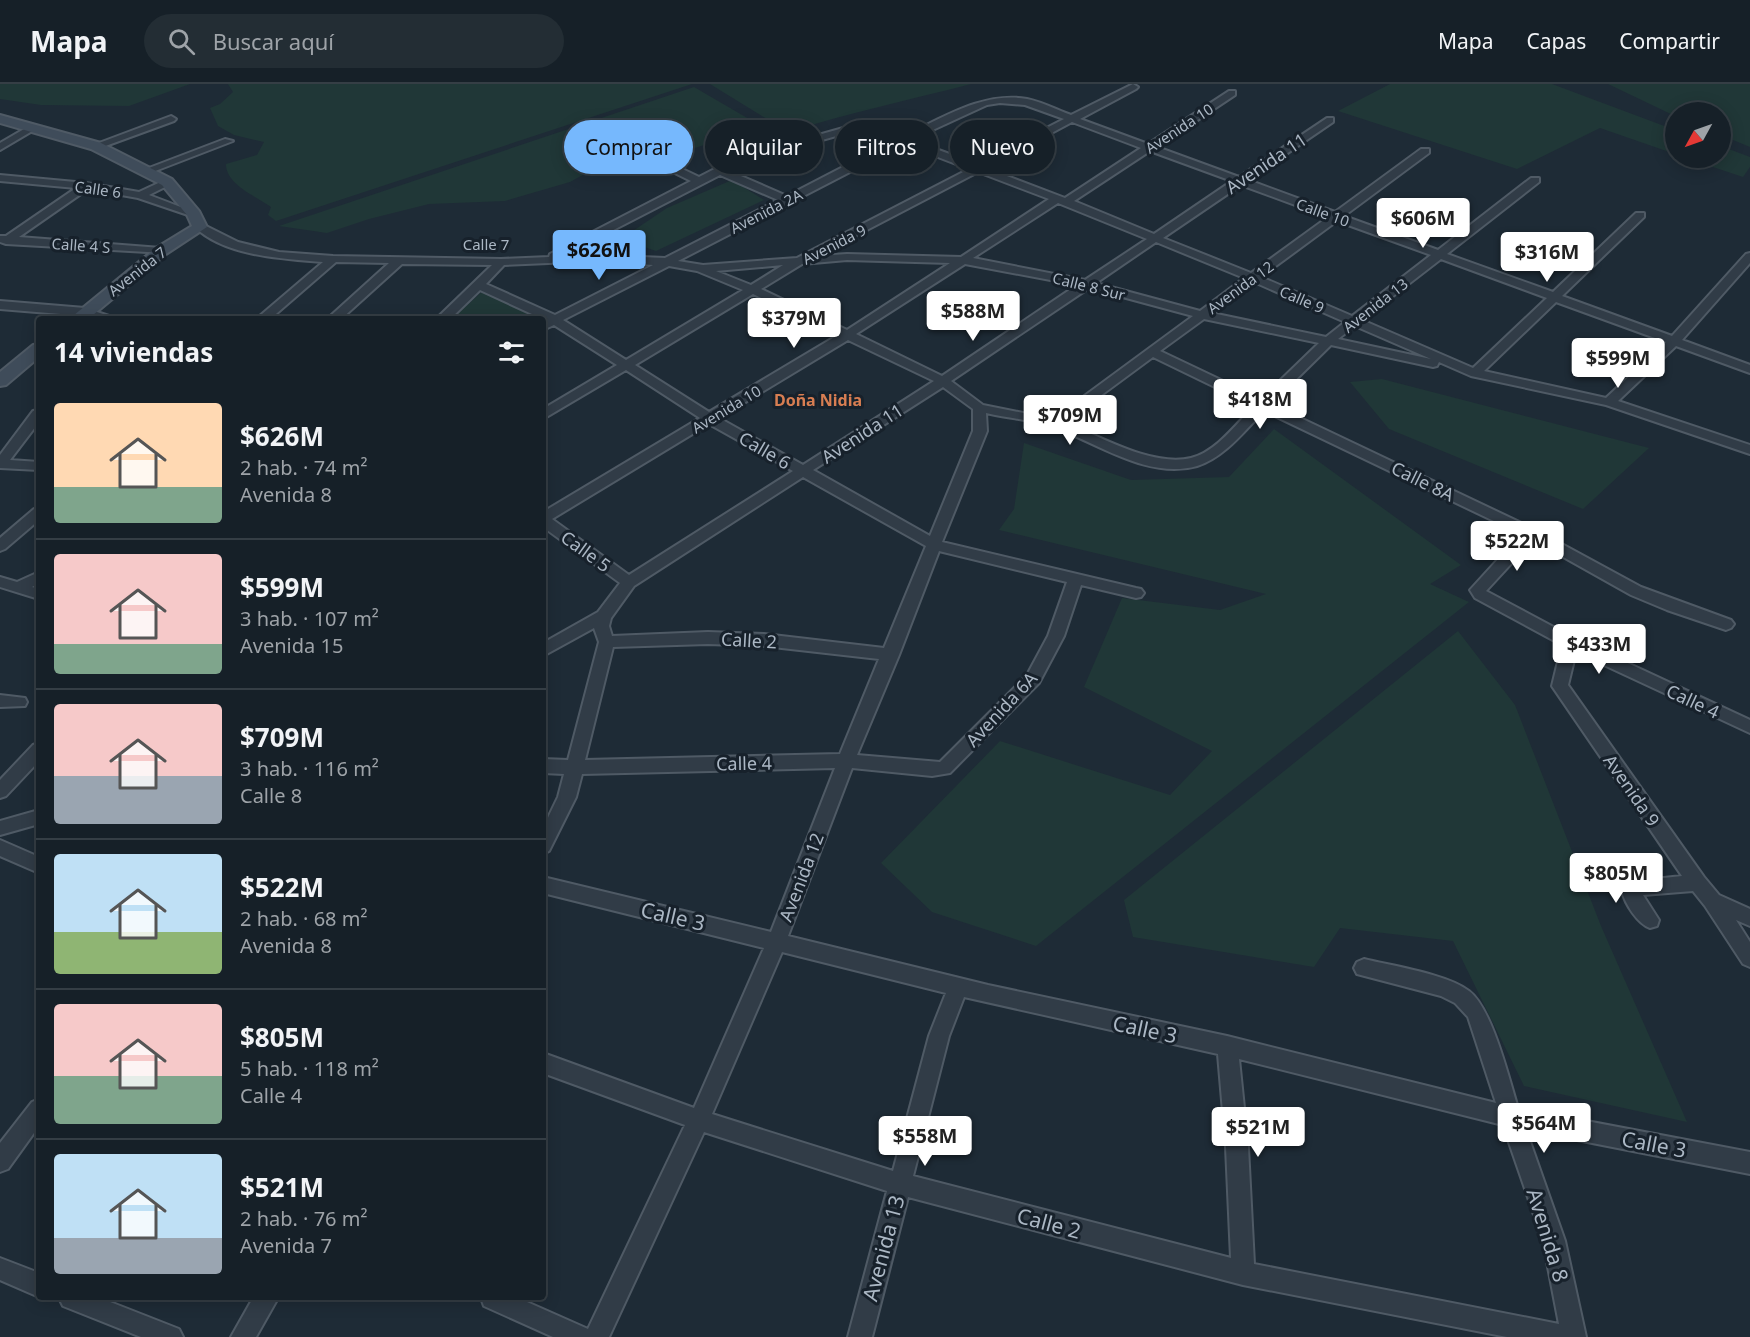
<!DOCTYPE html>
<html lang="es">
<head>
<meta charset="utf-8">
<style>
	body { margin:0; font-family:"Noto Sans",sans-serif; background:#232d34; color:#f1f3f6; height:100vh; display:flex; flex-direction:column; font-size:22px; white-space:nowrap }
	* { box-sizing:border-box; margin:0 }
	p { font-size:20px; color:#9ea3a8 }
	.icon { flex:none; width:33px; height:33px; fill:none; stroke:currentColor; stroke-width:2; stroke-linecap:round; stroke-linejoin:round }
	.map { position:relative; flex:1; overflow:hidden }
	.sheet { position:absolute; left:36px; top:232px; width:510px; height:984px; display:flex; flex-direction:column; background:#162028; border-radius:6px; box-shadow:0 3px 15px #0003,0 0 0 2px #353e45 }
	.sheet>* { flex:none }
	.hud { position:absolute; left:564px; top:36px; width:570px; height:54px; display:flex; gap:12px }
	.needle { width:39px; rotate:230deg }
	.controls { position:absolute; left:1665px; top:18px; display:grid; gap:12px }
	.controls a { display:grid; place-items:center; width:66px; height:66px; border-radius:50%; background:#162028; box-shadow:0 3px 15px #0003,0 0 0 2px #353e45; font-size:30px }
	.price { position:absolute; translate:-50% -51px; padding:0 14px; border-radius:6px; background:#fff; color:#222; font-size:20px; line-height:39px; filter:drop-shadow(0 2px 3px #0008) }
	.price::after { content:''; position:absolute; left:50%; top:36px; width:18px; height:14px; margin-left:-9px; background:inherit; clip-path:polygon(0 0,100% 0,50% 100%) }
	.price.active { background:#76b8fd; color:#111 }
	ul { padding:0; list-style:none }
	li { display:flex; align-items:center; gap:18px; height:150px; padding:0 18px }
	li+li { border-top:2px solid #353e45 }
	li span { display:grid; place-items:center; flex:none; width:168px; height:120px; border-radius:6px; color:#555 }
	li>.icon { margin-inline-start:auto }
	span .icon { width:72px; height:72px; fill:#fffc; stroke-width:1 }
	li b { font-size:26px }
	h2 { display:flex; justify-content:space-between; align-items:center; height:72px; padding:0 18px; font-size:26px }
	.chip { padding:0 21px; border-radius:27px; background:#162028; box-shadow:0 3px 15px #0003,0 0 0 2px #353e45; font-size:21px; line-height:54px }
	.chip.active { background:#76b8fd; color:#111 }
	header { display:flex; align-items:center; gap:36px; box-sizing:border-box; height:84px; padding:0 30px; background:#162028; border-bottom:2px solid #353e45 }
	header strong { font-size:28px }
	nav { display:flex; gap:33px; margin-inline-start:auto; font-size:21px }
	.search { width:420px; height:54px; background:#232d34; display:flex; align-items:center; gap:15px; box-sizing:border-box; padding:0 21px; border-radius:33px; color:#9ea3a8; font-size:22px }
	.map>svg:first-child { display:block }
</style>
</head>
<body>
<header>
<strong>Mapa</strong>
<div class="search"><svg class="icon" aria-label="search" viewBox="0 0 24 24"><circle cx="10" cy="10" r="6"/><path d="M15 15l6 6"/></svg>Buscar aquí</div>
<nav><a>Mapa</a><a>Capas</a><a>Compartir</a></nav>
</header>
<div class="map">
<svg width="1750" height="1253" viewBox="0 0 1750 1253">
	<rect width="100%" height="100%" fill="#1e2b36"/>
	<g fill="#203737">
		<polygon points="0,0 190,0 129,22 41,21 0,15"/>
		<path d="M228 0H692L276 137 268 131 271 123C256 112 226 101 226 80L257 71 264 58 234 51 218 42 210 24 220 20 233 8Z"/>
		<path d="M710 0H971C909 16 848 29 788 48Z"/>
		<polygon points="1390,0 1552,0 1675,46 1675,70 1600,44 1517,85 1338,27"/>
		<polygon points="1608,0 1750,0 1750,63 1721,51 1720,28 1676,28 1675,32"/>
		<polygon points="694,3 761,42 695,64 648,55 570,98 505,117 429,120 369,135 327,149 279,142"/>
		<polygon points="1721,62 1750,73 1750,83 1743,93 1686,74 1720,74"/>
		<polygon points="732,96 764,116 656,167 621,155 667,124"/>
		<polygon points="483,207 549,237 543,240 543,236 451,236"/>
		<polygon points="1382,295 1649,364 1583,425 1389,345 1350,298"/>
		<polygon points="1274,345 1461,481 1430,500 1469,518 1036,862 932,828 881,779 1000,657 1170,711 1212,667 1084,603 1122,514 1220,526 1266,510 999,446 1014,425 1024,359 1131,396 1229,393"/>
		<polygon points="1458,547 1515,621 1601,842 1687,1038 1524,1002 1453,857 1340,844 1314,883 1133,853 1124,816"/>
	</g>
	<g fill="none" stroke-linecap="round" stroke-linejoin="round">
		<g stroke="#4f5a65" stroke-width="4">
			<g id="minor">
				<path d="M1133 0 1138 3 1136 5 1080 35 1148 60 1229 7H1235V11L1157 63 1239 93 1327 34H1333V38L1248 96 1335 128 1421 65H1429V69L1344 132 1438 166 1531 94H1539V98L1447 170 1553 208 1636 129H1644V133L1562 212 1672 252 1746 170 1750 169V179L1682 256 1750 281V289L1676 262 1618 317 1750 361V370L1606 321 1471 292 1439 278 1437 282 1433 283 1331 261 1271 320 1536 446 1641 503 1731 536 1734 540 1731 544 1726 546 1667 526 1631 511 1533 456 1486 507 1576 555 1750 636V649L1576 568 1568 601 1704 793 1719 811 1750 825V842L1736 836 1750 858V883L1743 880 1705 822 1693 807 1643 811 1659 836 1657 842 1650 844C1638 840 1625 820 1622 807L1627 798 1682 792 1552 602 1562 561 1475 514 1470 506 1521 450 1264 327C1245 346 1224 374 1197 382 1148 396 1098 359 1053 343 1032 336 1008 334 986 329L987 347 942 458 1136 504 1141 505 1144 509 1141 513 1136 514 1081 501 1064 552 1039 599 950 689 932 692 852 684 788 852 988 901 1227 952 1496 1019 1468 933 1455 919 1441 912 1357 890 1354 884 1357 878 1364 875C1392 882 1447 890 1469 907 1492 924 1509 995 1518 1024L1750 1068V1090L1526 1046 1565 1157 1586 1253H1507L1243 1201 908 1113 872 1253H848L887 1107 704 1048 609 1253H553L484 1222 481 1214H518L588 1245 685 1041 543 989V969L694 1024 764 864 543 809V793L771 848 835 684 582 690 576 713 549 767 543 770V744L558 713 564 690 543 689V675L568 676 599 558 594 544 543 572V559L598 528 620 499 543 443V428L700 334 626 286 543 335V325L617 281 554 241 543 246V237L545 236 480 206 449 236H435L492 181 402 180 340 236H326L389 179 336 178 269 236H255L323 178C284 175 224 172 195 143L200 140 204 141 238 158 279 168 333 172 501 175 549 173 550 170 691 97 614 59V55H620L699 93 736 74 861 39 902 53C941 35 983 7 1027 15 1042 18 1057 26 1071 31ZM1000 19 1025 21 1064 35 977 80 911 56 987 21ZM1072 38 1141 64 1065 114 986 84ZM861 45 895 56 787 112 727 86 744 78ZM904 60 969 85 797 174 703 181 678 177ZM1150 67 1232 97 1154 150 1074 117ZM978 88 1049 115 961 173 847 170 817 172ZM720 91 778 116 665 174 595 171 563 172ZM1241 101 1328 133 1251 189 1163 154ZM1058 119 1147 155 1085 196 973 174ZM1337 137 1431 171 1352 232 1261 193ZM1156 158 1244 194 1200 227 1096 199ZM1441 175 1547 214 1473 284 1362 236ZM847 176 950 179 847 246 761 205 802 180ZM595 177 653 181 555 231 486 200 504 181ZM965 180 1077 201 942 292 856 250ZM783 181 751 201 716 187ZM669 182 697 187 743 206 626 276 563 236ZM1254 198 1345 238 1326 253 1212 229ZM1089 204 1193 232 1053 335 983 321 951 297ZM753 210 838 251 709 328 635 281ZM1556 218 1666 258 1606 314 1484 287ZM1204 235 1319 259 1261 315 1160 267ZM1355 242 1431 275 1338 255ZM848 256 934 297 803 381 719 334ZM1153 273 1254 322C1237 339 1216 368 1191 374 1152 383 1101 353 1065 338ZM943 303 973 325V347L930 452 813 386ZM709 340 793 387 629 491 552 435ZM803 393 926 462 884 564 764 550 708 548 612 552 609 542 611 534 634 502ZM939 467 1067 498 1048 552 1027 591 940 678 857 671 899 571ZM708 560 764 562 879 575 840 670 585 676 613 563ZM782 868 946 909 929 952 893 1087 712 1030ZM964 913 1218 970 1226 1063 1231 1174 913 1092 949 952ZM1239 975 1503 1041 1543 1157 1559 1240 1254 1180 1248 1063Z"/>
				<polygon points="171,32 176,35 174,37 100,64 91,62"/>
				<polygon points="31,41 39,43 0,66 0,59"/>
				<polygon points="225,55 233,57 150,89 141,87"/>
				<polygon points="0,91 86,99 139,108 167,95 172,98 171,100 149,111 199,130 194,133 138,114 88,105 19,153 161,164 165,165 165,169 6,160 0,158 0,152 6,152 76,104 0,97"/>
				<polygon points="0,217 85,224 121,236 99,236 85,232 0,225"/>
				<polygon points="38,326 39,338 10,376 39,378 39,386 0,384 0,371 33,327"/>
				<polygon points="39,423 39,436 5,465 0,467 0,454 34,425"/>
				<polygon points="39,488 39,499 32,503 39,505 39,515 0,503 0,493 17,498"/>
				<polygon points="0,611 25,614 27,618 25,622 0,623"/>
				<polygon points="39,659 39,677 6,712 0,714 0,696 33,661"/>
				<polygon points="39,726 39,740 0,751 0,737"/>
				<polygon points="0,756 39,773 39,789 0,772"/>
				<polygon points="39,1015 39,1042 8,1085 0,1088 0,1059 32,1018"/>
				<polygon points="0,1174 39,1189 39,1213 0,1196"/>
				<polygon points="59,1214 100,1214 179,1245 183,1253 141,1253 63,1222"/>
				<polygon points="253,1214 278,1214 256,1253 231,1253"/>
			</g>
		</g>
		<g stroke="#4f5a65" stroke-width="4">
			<g id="secondary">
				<polygon points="0,31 101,59 172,95 199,127 207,143 166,170 87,236 68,236 156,164 192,142 187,131 162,101 91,65 0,39"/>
				<polygon points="39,260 39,273 6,301 0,302 0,288 33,261"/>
			</g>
		</g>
		<use href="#minor" fill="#313c47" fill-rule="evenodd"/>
		<use href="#secondary" fill="#3f4c5a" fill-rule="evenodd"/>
	</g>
	<g text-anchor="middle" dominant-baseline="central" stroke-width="6" stroke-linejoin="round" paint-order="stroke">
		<g font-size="15" fill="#abb7c4" stroke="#17212b">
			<text transform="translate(1179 44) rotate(-33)">Avenida 10</text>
			<text transform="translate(98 105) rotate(8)">Calle 6</text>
			<text transform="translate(766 127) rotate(-27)">Avenida 2A</text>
			<text transform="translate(1323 128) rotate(20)">Calle 10</text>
			<text x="486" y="160">Calle 7</text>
			<text transform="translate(834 160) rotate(-27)">Avenida 9</text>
			<text transform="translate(81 161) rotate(4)">Calle 4 S</text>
			<text transform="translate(137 187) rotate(-38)">Avenida 7</text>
			<text transform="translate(1089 202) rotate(14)">Calle 8 Sur</text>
			<text transform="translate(1240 203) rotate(-36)">Avenida 12</text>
			<text transform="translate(1302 215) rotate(23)">Calle 9</text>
			<text transform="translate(1375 221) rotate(-38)">Avenida 13</text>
			<text transform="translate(726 325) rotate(-31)">Avenida 10</text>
		</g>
		<g font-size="16" font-weight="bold" fill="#d87e52" stroke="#17212b">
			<text x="818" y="316">Doña Nidia</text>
		</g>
		<g font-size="18" fill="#abb7c4" stroke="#17212b">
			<text transform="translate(1266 79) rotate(-34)">Avenida 11</text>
			<text transform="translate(862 349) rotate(-33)">Avenida 11</text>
			<text transform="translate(765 366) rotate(30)">Calle 6</text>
			<text transform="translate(1423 397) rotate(26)">Calle 8A</text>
			<text transform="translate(586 467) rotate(36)">Calle 5</text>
			<text transform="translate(749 556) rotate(3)">Calle 2</text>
			<text transform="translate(1693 617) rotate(25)">Calle 4</text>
			<text transform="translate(1001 625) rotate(-47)">Avenida 6A</text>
			<text transform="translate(744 679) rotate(-1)">Calle 4</text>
			<text transform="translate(1632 706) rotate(55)">Avenida 9</text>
			<text transform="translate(801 793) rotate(-69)">Avenida 12</text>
		</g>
		<g font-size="21" fill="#abb7c4" stroke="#17212b">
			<text transform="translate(673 832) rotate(13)">Calle 3</text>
			<text transform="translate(1145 945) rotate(12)">Calle 3</text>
			<text transform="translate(1654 1060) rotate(11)">Calle 3</text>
			<text transform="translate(1049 1139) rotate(15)">Calle 2</text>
			<text transform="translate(1548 1151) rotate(73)">Avenida 8</text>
			<text transform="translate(883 1164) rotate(-75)">Avenida 13</text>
		</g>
	</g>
</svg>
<div class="controls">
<a><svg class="needle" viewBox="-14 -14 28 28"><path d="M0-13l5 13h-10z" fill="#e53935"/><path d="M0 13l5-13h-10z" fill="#9ea3a8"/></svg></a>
</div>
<b class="price" style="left:1423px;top:165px">$606M</b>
<b class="price active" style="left:599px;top:197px">$626M</b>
<b class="price" style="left:1547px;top:199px">$316M</b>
<b class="price" style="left:973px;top:258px">$588M</b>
<b class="price" style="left:794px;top:265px">$379M</b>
<b class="price" style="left:1618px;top:305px">$599M</b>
<b class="price" style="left:1260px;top:346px">$418M</b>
<b class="price" style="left:1070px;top:362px">$709M</b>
<b class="price" style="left:1517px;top:488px">$522M</b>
<b class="price" style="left:1599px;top:591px">$433M</b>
<b class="price" style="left:1616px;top:820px">$805M</b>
<b class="price" style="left:1544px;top:1070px">$564M</b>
<b class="price" style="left:1258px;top:1074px">$521M</b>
<b class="price" style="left:925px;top:1083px">$558M</b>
<div class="hud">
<a class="chip active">Comprar</a>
<a class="chip">Alquilar</a>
<a class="chip">Filtros</a>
<a class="chip">Nuevo</a>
</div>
<section class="sheet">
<h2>14 viviendas<svg class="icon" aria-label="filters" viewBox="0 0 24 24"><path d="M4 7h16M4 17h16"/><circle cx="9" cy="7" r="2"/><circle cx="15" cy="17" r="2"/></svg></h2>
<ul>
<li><span style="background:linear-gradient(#ffd9b3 70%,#7fa58c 0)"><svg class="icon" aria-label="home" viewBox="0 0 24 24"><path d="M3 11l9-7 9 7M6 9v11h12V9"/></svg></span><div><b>$626M</b><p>2 hab. · 74 m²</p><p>Avenida 8</p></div></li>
<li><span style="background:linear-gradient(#f6c9c9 75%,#7fa58c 0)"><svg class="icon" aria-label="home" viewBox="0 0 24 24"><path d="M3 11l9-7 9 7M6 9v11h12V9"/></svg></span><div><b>$599M</b><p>3 hab. · 107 m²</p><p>Avenida 15</p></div></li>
<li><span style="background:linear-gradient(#f6c9c9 60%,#9aa5b1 0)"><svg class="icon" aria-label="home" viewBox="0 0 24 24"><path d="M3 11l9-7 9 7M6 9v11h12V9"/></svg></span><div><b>$709M</b><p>3 hab. · 116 m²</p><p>Calle 8</p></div></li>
<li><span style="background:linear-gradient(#bfe0f5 65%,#8fb573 0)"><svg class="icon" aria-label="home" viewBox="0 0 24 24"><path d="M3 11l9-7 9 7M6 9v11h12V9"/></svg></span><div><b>$522M</b><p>2 hab. · 68 m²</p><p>Avenida 8</p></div></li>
<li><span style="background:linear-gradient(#f6c9c9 60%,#7fa58c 0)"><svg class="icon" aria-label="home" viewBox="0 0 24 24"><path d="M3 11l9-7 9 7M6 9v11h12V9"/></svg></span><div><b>$805M</b><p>5 hab. · 118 m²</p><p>Calle 4</p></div></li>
<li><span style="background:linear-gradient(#bfe0f5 70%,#9aa5b1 0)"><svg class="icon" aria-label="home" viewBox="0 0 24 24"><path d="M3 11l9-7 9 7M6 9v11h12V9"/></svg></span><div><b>$521M</b><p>2 hab. · 76 m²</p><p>Avenida 7</p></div></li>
</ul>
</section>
</div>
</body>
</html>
